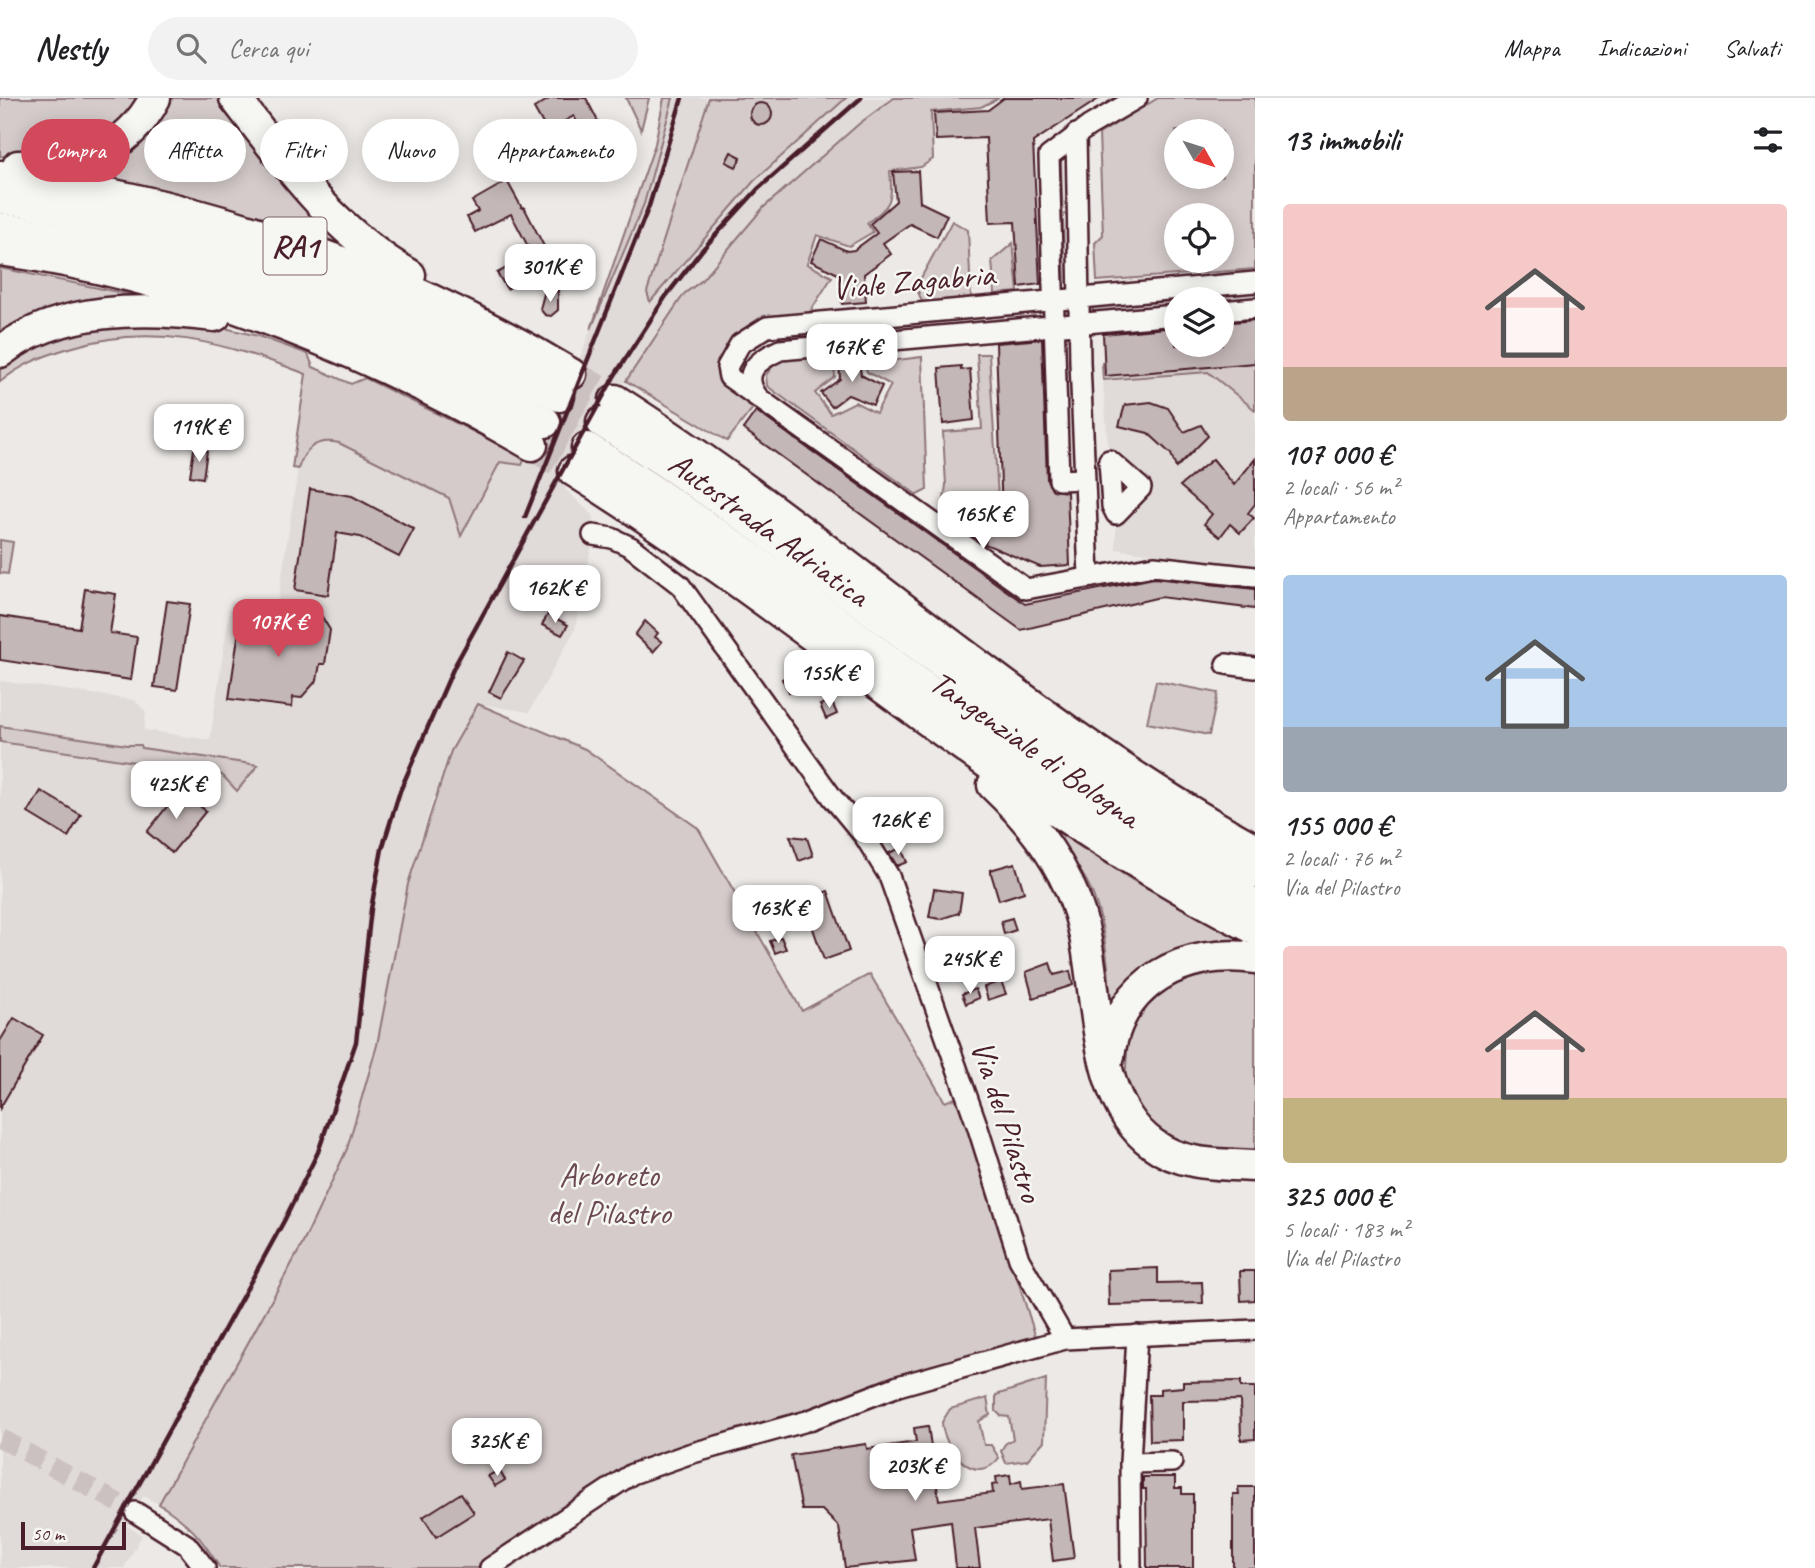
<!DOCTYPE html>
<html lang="it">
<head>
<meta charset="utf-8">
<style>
	body { margin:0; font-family:Caveat,sans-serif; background:#f2f2f2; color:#202124; height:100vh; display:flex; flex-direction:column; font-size:26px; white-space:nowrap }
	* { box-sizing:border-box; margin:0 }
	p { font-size:23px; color:#757577 }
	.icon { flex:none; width:38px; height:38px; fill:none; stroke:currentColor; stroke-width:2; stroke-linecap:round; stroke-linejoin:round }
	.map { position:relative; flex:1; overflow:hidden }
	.details { display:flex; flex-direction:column; background:#fff; width:560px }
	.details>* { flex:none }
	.hud { position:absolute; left:21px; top:21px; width:665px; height:63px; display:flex; gap:14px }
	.needle { width:46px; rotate:129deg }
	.buttons { position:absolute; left:1164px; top:21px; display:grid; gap:14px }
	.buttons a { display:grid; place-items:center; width:70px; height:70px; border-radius:50%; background:#fff; box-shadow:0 4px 18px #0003; font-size:35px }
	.scale { position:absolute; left:21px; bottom:18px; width:105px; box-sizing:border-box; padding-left:7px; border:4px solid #4a1f2b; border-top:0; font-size:19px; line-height:24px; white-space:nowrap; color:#4a1f2b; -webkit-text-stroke:5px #f6f6f2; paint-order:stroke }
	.price { position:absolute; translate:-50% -60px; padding:0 16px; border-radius:14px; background:#fff; color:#222; font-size:23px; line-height:46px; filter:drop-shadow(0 2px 4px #0008) }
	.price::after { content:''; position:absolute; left:50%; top:42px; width:21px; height:16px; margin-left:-10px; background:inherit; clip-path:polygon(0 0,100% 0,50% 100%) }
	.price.current { background:#d1495b; color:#fff }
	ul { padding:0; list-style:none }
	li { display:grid; align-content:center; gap:14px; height:371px; padding:0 28px }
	li span { display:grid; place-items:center; height:217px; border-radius:7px; color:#555 }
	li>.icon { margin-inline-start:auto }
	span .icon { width:126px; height:126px; fill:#fffc; stroke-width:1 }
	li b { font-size:30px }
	h2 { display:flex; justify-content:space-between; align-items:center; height:84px; padding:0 28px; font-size:30px }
	.pill { padding:0 24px; border-radius:32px; background:#fff; box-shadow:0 4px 18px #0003; font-size:24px; line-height:63px }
	.pill.current { background:#d1495b; color:#fff }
	header { display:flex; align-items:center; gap:42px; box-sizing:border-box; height:98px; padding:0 35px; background:#fff; border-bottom:2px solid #e0e0e0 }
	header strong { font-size:33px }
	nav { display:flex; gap:38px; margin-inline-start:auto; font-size:24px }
	.search { width:490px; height:63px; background:#f2f2f2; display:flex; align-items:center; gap:18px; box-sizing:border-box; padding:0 24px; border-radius:38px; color:#757577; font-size:26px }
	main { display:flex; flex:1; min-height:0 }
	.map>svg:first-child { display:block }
</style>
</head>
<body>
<header>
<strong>Nestly</strong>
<div class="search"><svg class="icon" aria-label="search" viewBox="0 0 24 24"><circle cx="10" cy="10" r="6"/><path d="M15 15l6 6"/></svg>Cerca qui</div>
<nav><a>Mappa</a><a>Indicazioni</a><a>Salvati</a></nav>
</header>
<main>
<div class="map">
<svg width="1255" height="1470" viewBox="0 0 1255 1470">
	<rect width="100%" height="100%" fill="#ece9e6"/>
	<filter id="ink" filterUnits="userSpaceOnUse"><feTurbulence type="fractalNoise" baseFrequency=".0143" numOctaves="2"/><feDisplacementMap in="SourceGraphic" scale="14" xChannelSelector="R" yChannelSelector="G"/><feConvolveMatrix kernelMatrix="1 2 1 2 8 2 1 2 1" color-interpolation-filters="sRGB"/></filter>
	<g filter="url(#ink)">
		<g fill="#e0dad8">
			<polygon points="664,0 935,0 625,283 565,391 593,418 592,445 575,531 529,614 479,606 432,703 408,786 377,947 347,1051 302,1147 159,1406 143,1398 127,1428 142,1437 124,1470 0,1470 0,583 134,602 146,614 144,632 210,642 231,503 277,510 298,371 308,351 316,345 326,342 339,345 449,400 461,437 500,364 522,366 581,257 622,148 655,46"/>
			<polygon points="1208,274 1255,312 1255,469 1116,451 1116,416 1141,390 1109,362 1103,282"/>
		</g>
		<g fill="#d4cbca" stroke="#8f757a" stroke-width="2" fill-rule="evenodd">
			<polygon points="0,0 147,0 125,30 42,60 0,58"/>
			<polygon points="163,0 223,0 347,149 82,77 79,72"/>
			<polygon points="626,0 649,0 641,32"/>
			<polygon points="664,0 673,0 644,106 591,231 655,46"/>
			<polygon points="709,0 846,0 754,83 650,204 647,194"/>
			<path d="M894 0H999L981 9 931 14 933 61 921 69 890 73C893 105 891 106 867 125L873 134 849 148 817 137 807 166 832 179 808 217 784 219 718 270 756 306 727 343 626 283 684 196 701 183 763 110 860 25Z"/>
			<path d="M1158 0H1255V171L1097 183 1095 145 1103 137 1099 36ZM1176 33H1222V79H1176ZM1176 117H1222V163H1176Z"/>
			<polygon points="1055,62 1061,62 1065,184 1059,184"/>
			<polygon points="952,123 968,132 971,199 923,206 916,189"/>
			<polygon points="1013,145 1018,194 995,196 992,163"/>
			<polygon points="0,170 162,203 0,244"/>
			<polygon points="1255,194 1255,201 1222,204 1193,201"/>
			<polygon points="1176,203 1176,208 1093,216 1093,208"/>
			<path d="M208 226 258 238 308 256 313 269 351 286 365 280 525 359 522 367 500 364 461 438 449 400 339 345C316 340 305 350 298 371L292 370 306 276C224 245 153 223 66 251 40 259 21 267 0 284V261L86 227Z"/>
			<polygon points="1255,246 1255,312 1208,274 1103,282 1102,265"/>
			<path d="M804 256C812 266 821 267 834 266L835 279 815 295 831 316 855 304 876 315 891 287 867 274 865 266 922 259 927 392 917 397 767 288 766 277 776 264Z"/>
			<polygon points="977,256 989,256 999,415 989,416 983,446 942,416 946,387 943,334 982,331"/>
			<polygon points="0,442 13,444 8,476 0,475"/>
			<polygon points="1156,583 1218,595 1209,637 1147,625"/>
			<path d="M478 606 585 651 698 730 802 913 870 876 945 1004 960 998 1036 1240 577 1402 478 1470H220C201 1439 190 1426 159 1406L302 1147 347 1051 377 947 408 786 451 653Z"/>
			<polygon points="0,628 127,647 141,647 142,650 258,667 237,693 222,677 0,644"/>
			<path d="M1046 727 1134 783 1252 846 1222 847 1109 921C1112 885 1105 816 1087 784 1076 764 1059 746 1046 727Z"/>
			<polygon points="1239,872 1255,876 1255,1057 1189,1048 1149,1026 1125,985 1128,938 1148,897 1186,878"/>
			<polygon points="1046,1281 1044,1343 1027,1362 1006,1365 1001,1353 1005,1346 1013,1341 1009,1319 1001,1318 996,1313 996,1297"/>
			<path d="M987 1300 990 1317 979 1323 984 1347H991L999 1360C975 1391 943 1350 942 1324L950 1311Z"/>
		</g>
		<g fill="#c4b7b7" stroke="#4a1f2b" stroke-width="2">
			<polygon points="551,0 586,0 605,37 587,45 574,18 547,33 534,10"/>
			<polygon points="1004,0 1100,0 1033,44 1040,186 1019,189 1015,124 990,125 986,40 936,42 934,15 988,12"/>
			<circle cx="761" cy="16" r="11"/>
			<polygon points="731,54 741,59 736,69 726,64"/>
			<polygon points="918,73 920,104 947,117 937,139 910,126 883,145 891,156 864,176 866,204 842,206 840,177 811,163 821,141 847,153 854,152 877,135 870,126 896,103 893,74"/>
			<polygon points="507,83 522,110 524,109 553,166 507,191 497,175 532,156 511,116 475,134 467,119 478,113 472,103"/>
			<polygon points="545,192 548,199 558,192 558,212 551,218 545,217 540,211"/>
			<polygon points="1255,222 1255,265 1105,278 1103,236 1176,229 1176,247 1222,247 1222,225"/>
			<polygon points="1042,241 1047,382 1053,392 1067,394 1070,467 1040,469 985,446 991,419 1002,418 996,245"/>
			<polygon points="858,257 861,277 882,288 873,307 848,297 832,309 821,295 840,281 839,259"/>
			<polygon points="961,268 961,272 970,271 974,322 943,326 939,270"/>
			<polygon points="1151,304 1168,310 1184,334 1201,327 1208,338 1176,370 1171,356 1148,335 1119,328 1125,307"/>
			<polygon points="756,313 1025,506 1154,480 1255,491 1255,511 1160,499 1021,532 743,331"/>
			<polygon points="194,351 207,353 203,380 190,378"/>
			<polygon points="1213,361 1234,387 1255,361 1255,406 1248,415 1254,420 1240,435 1230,426 1220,439 1204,426 1212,416 1180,388"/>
			<polygon points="310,391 352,398 414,431 399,459 360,439 337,435 328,497 295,492"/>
			<polygon points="85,491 116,496 110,535 137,539 131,582 0,562 0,518 79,530"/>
			<polygon points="167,503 190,506 177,592 154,589"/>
			<polygon points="289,515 322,519 330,532 325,566 320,566 317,582 301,600 293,599 292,609 229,601 241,518 288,524"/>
			<polygon points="548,516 568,527 562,537 542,527"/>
			<polygon points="645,523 658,535 655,539 662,544 653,554 635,537"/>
			<polygon points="508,554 524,563 501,600 489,594"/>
			<polygon points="793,574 800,587 789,594 782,581"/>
			<polygon points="831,602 837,616 826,621 820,607"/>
			<polygon points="180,692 206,713 172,755 147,734"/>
			<polygon points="41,693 81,717 68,739 28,715"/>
			<polygon points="790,738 807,740 813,758 799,763"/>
			<polygon points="901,750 907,764 897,768 889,755"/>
			<polygon points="1015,765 1024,794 999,802 990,772"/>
			<polygon points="934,791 962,795 959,815 940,821 929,819"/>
			<polygon points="828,793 849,853 824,862 803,802"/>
			<polygon points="1012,820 1016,832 1004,836 1001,823"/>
			<polygon points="781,839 786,851 775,855 770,843"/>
			<polygon points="1050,865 1054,877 1070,873 1073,887 1033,900 1026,874"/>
			<polygon points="1001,883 1006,896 988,902 984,889"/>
			<polygon points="975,891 979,900 966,906 962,896"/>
			<polygon points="14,920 43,937 0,1010 0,943"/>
			<polygon points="1158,1170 1158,1185 1202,1184 1203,1205 1109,1207 1108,1172"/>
			<polygon points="1240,1173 1255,1173 1255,1202 1241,1203"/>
			<polygon points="1241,1283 1241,1289 1255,1289 1255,1341 1241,1342 1240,1302 1183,1303 1183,1342 1150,1343 1149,1297 1160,1297 1160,1291 1183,1289 1183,1284"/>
			<polygon points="928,1328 939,1402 993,1395 992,1387 997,1386 996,1379 1010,1377 1011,1386 1021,1383 1022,1391 1064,1386 1074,1460 1053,1463 1048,1421 975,1430 980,1470 956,1470 951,1423 910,1429 915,1462 845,1470 839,1429 822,1412 802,1412 791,1357 866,1346 867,1351 916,1344 914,1330"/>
			<polygon points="499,1372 505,1382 495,1388 488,1378"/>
			<polygon points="1143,1379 1175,1379 1175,1390 1182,1390 1182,1396 1193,1396 1193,1470 1147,1470 1146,1391 1143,1391"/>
			<polygon points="1238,1389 1255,1389 1255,1470 1233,1470 1233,1396 1239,1396"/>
			<polygon points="461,1395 474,1415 436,1439 423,1419"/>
		</g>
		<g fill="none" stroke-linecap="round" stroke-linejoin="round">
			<polyline stroke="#ccc1c1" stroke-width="19" stroke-dasharray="19 10" stroke-linecap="butt" points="0,1340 135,1414"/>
			<g stroke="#ccc1c1" stroke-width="30" stroke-dasharray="30 15" stroke-linecap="butt">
				<polyline points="571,276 615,302"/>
				<polyline points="559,298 602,324"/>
				<polyline points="545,324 587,350"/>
				<polyline points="532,347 574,373"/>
			</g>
			<g stroke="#4a1f2b" stroke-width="24">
				<g id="minor">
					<polyline points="1076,36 1080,264 1089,478"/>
					<polyline points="1255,184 767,229 740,246 727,269 729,279 1026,491 1154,468 1255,479"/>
					<polyline points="1222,213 1255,210"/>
					<path d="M758 299C740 275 758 262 780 252L1176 217"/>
					<polygon points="1109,362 1141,390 1116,416 1112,408"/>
					<polyline points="1084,381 1059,382 1049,58 1089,28 1137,0"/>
					<polyline points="593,437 612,440 631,449 680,487 832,699 865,739 889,778 977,1027 1019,1161 1065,1241"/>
					<polyline points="1226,566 1255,570"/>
					<polyline points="1130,1365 1172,1364"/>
					<polyline points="135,1414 187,1447 205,1470"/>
					<polyline points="490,1470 632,1376 689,1356 807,1323 898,1288 1065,1241 1255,1232"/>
					<polyline points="1131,1470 1130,1365 1137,1237"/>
				</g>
			</g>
			<g stroke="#4a1f2b" stroke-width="35">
				<g id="highway">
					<path d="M235 0C287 68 335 134 410 177"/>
					<path d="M18 68C77 68 126 56 155 0"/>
					<path d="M0 78C199 103 399 172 571 276"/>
					<path d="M0 100C207 132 377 196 559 298"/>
					<path d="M0 130C197 159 373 225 545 324"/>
					<path d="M0 152C188 179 369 252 532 347"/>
					<path d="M0 254C60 208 144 209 215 218"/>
					<path d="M615 302C835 442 1026 626 1255 751"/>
					<path d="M602 324C727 401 843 490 960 579 1055 651 1148 722 1255 775"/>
					<path d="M587 350C659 395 729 443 797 493 946 604 1089 723 1255 807"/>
					<path d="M574 373C807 518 1010 706 1255 831"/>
					<path d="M993 687C1030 722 1064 766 1079 814 1101 884 1088 1000 1153 1046 1182 1068 1220 1066 1255 1068"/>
					<path d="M1109 958C1119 883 1185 850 1255 860"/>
				</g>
			</g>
			<use href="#minor" stroke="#f6f6f2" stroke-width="19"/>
			<use href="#highway" stroke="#f6f6f2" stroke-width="30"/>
			<g stroke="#4a1f2b" stroke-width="4.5">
				<polyline points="525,419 649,108 682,0"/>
				<polyline points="93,1470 284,1123 318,1054 356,944 371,811 382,751 400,693 454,569 615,277 666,198 702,152 758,91 861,0"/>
			</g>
		</g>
	</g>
	<g text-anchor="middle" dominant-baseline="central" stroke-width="5" stroke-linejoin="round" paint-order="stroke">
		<rect fill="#f6f6f2" stroke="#7e6067" stroke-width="2" x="263.5" y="119.5" width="63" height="57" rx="5"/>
		<g font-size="32" font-weight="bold" fill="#4a1f2b">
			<text x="295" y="148">RA1</text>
		</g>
		<g font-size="33" fill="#4a1f2b" stroke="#f6f6f2">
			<text transform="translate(913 183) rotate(-5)">Viale Zagabria</text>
			<text transform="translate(769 431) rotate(36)">Autostrada Adriatica</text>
			<text transform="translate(1035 651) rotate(35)">Tangenziale di Bologna</text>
			<text transform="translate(1007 1023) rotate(72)">Via del Pilastro</text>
		</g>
		<g font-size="33" fill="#6c4a53" stroke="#f6f6f2">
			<text x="609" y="1077">Arboreto<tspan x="609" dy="38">del Pilastro</tspan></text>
		</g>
	</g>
</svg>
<div class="buttons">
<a><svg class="needle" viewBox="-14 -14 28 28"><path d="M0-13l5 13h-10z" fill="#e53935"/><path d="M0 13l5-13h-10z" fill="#757577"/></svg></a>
<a><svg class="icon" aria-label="locate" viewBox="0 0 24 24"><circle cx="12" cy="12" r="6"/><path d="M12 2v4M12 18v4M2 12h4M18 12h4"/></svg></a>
<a><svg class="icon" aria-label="layers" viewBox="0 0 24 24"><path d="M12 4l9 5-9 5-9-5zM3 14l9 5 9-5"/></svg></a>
</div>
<div class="scale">50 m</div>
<b class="price" style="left:550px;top:206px">301K €</b>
<b class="price" style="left:852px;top:286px">167K €</b>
<b class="price" style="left:199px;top:366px">119K €</b>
<b class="price" style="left:983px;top:453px">165K €</b>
<b class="price" style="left:555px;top:527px">162K €</b>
<b class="price current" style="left:278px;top:561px">107K €</b>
<b class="price" style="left:829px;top:612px">155K €</b>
<b class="price" style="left:176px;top:723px">425K €</b>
<b class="price" style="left:898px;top:759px">126K €</b>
<b class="price" style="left:778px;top:847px">163K €</b>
<b class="price" style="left:970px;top:898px">245K €</b>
<b class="price" style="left:497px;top:1380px">325K €</b>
<b class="price" style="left:915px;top:1405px">203K €</b>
<div class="hud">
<a class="pill current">Compra</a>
<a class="pill">Affitta</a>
<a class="pill">Filtri</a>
<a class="pill">Nuovo</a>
<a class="pill">Appartamento</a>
</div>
</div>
<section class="details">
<h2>13 immobili<svg class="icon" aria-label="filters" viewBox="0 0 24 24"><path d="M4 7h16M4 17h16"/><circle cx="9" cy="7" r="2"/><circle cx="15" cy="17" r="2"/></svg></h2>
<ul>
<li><span style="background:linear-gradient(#f6c9c9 75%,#b9a48a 0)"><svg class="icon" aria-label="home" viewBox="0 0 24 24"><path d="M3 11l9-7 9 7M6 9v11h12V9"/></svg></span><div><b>107 000 €</b><p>2 locali · 56 m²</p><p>Appartamento</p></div></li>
<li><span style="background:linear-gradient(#a9c7e8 70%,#9aa5b1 0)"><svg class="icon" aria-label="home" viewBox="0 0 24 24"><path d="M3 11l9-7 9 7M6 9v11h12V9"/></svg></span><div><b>155 000 €</b><p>2 locali · 76 m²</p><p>Via del Pilastro</p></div></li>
<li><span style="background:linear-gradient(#f6c9c9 70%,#c2b280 0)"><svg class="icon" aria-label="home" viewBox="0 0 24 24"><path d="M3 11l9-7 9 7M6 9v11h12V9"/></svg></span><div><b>325 000 €</b><p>5 locali · 183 m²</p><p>Via del Pilastro</p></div></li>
</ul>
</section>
</main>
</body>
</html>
